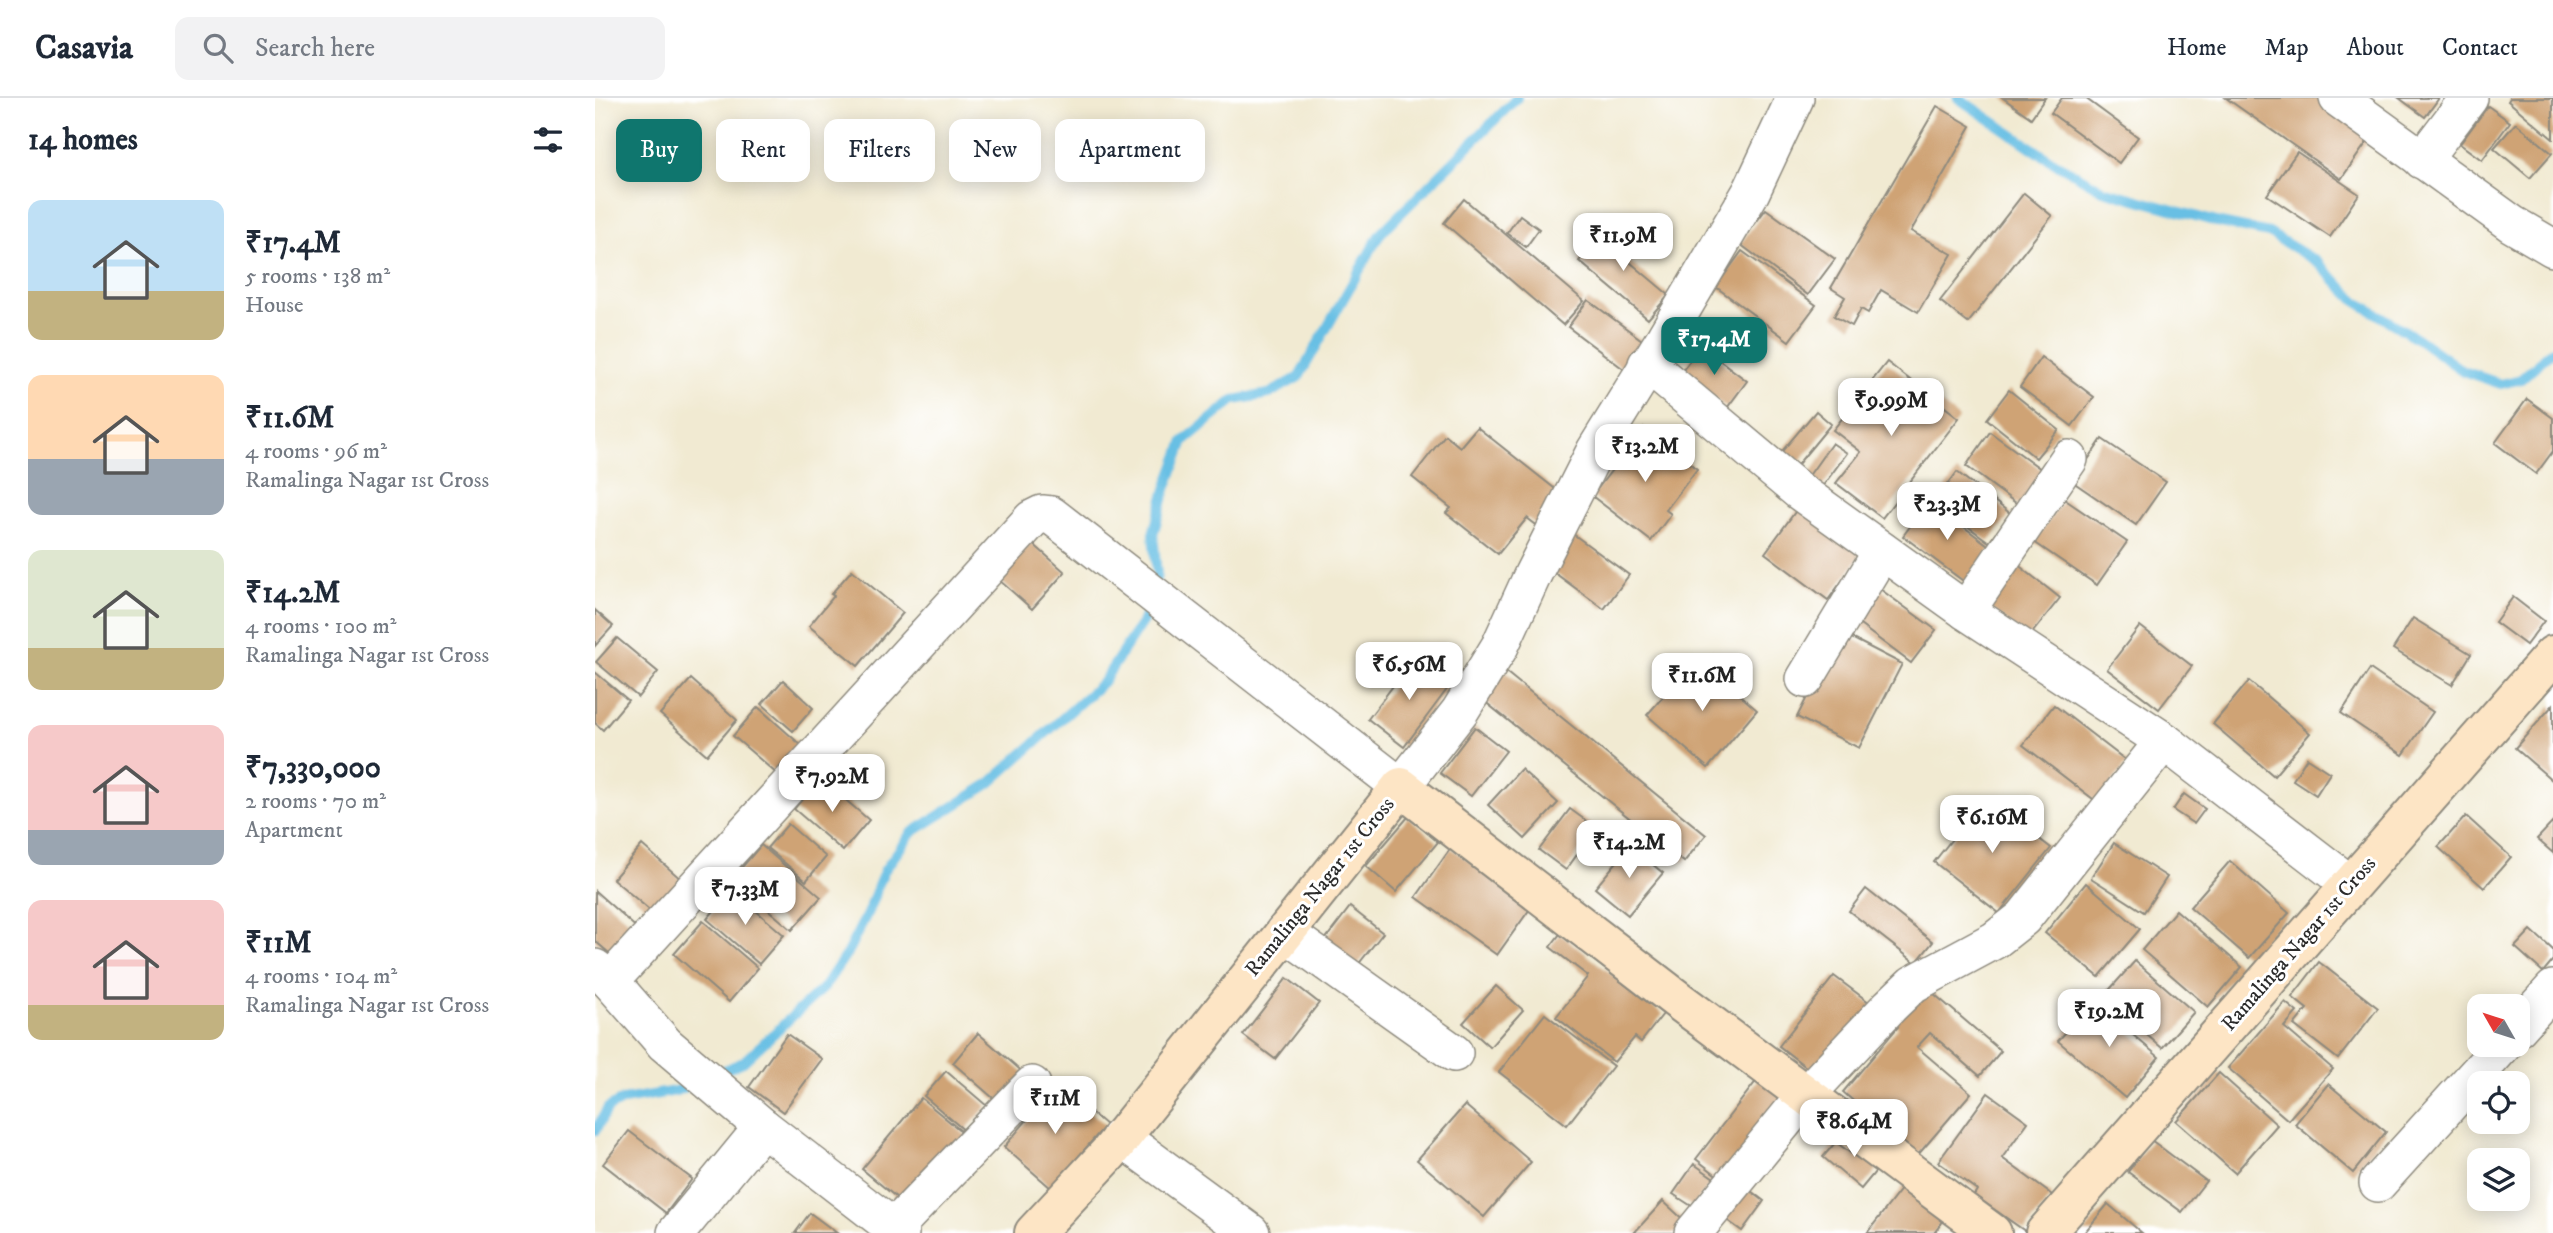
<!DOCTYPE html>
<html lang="en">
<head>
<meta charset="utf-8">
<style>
	body { margin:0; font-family:"IM FELL DW Pica",serif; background:#f2f2f3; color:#1f2937; height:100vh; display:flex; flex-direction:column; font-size:26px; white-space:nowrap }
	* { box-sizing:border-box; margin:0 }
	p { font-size:23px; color:#747a83 }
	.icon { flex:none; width:38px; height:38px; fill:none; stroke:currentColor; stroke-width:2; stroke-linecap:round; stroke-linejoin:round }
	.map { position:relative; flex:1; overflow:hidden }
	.drawer { display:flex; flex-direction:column; background:#fff; width:595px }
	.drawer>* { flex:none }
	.guide { position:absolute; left:21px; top:21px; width:665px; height:63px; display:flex; gap:14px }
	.needle { width:46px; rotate:309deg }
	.buttons { position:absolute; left:1872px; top:896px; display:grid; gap:14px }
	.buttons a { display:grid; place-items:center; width:63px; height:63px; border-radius:14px; background:#fff; box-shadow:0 4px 18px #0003; font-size:35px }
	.price { position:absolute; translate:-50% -60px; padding:0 16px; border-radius:14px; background:#fff; color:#222; font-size:23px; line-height:46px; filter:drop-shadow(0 2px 4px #0008) }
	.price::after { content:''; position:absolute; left:50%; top:42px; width:21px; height:16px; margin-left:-10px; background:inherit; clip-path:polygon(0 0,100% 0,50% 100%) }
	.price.selected { background:#0f766e; color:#fff }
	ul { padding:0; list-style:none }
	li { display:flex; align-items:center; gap:21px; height:175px; padding:0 28px }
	li span { display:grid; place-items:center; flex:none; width:196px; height:140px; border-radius:14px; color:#555 }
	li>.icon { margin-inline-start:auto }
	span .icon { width:84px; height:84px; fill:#fffc; stroke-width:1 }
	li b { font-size:30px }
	h2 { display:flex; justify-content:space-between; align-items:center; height:84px; padding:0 28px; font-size:30px }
	.tag { padding:0 24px; border-radius:14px; background:#fff; box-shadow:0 4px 18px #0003; font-size:24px; line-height:63px }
	.tag.selected { background:#0f766e; color:#fff }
	header { display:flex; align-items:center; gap:42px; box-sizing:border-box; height:98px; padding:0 35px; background:#fff; border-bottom:2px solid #e0e1e3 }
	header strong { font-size:33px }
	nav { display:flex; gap:38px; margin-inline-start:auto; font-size:24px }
	.search { width:490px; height:63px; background:#f2f2f3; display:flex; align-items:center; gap:18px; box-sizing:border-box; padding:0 24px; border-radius:14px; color:#747a83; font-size:26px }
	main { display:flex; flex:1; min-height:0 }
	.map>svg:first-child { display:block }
</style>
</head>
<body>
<header>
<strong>Casavia</strong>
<div class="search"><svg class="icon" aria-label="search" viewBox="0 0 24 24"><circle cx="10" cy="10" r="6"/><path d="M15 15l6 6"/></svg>Search here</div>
<nav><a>Home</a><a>Map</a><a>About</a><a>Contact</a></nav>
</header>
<main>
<section class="drawer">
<h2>14 homes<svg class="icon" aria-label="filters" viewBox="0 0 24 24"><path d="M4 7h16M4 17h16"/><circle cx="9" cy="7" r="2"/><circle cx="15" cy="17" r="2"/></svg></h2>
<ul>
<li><span style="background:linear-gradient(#bfe0f5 65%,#c2b280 0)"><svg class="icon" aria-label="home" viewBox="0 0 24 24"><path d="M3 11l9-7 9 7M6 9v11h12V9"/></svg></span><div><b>₹17.4M</b><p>5 rooms · 138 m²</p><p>House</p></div></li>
<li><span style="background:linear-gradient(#ffd9b3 60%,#9aa5b1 0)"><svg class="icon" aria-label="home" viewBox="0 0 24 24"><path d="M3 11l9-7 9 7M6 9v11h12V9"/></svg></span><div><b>₹11.6M</b><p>4 rooms · 96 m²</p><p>Ramalinga Nagar 1st Cross</p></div></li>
<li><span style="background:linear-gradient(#dfe7d0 70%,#c2b280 0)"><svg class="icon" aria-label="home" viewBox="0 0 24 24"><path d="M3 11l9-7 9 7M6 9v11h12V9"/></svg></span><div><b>₹14.2M</b><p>4 rooms · 100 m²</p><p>Ramalinga Nagar 1st Cross</p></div></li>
<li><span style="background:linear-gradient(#f6c9c9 75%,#9aa5b1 0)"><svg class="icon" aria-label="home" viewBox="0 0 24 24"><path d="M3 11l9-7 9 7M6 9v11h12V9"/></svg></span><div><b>₹7,330,000</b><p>2 rooms · 70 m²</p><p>Apartment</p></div></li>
<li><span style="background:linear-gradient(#f6c9c9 75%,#c2b280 0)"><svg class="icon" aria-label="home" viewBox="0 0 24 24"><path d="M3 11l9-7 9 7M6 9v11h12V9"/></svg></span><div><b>₹11M</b><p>4 rooms · 104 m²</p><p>Ramalinga Nagar 1st Cross</p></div></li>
</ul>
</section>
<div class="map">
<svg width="1958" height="1135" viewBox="0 0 1958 1135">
	<rect width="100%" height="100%" fill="#fff"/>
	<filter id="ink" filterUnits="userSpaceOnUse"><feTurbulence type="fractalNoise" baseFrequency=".0143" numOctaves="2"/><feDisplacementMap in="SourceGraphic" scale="14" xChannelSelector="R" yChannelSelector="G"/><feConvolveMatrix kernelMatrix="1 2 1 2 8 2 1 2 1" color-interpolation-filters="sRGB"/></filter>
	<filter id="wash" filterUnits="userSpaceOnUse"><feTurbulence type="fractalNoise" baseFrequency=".00686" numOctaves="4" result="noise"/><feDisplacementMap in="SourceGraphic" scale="28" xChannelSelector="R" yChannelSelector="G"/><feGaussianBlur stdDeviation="1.57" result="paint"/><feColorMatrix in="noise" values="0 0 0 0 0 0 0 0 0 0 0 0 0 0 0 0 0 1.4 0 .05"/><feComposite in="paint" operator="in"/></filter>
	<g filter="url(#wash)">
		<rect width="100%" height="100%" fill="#f1ead2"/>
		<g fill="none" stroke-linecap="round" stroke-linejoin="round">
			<g stroke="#67bfe4" stroke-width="10">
				<polyline points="1363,0 1455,62 1508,92 1625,125 1674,135 1721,163 1761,203 1823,241 1868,273 1906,286 1926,281 1958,252"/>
				<polyline points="0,1033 13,1010 28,1002 81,993 148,964 229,889 252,855 272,816 289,773 316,735 394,686 508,584 549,521 562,477 558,436 571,391 589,343 639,302 674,296 704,279 785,136 922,0"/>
			</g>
		</g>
		<g id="blocks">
			<g fill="#cfa375">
				<polygon points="1408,0 1450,0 1436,20"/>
				<polygon points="1467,0 1490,0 1543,39 1524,65 1456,15"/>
				<polygon points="1631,0 1730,0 1779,34 1746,81"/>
				<polygon points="1804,0 1844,0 1830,19"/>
				<polygon points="1915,0 1958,0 1958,41 1913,3"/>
				<polygon points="1342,8 1376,28 1316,133 1357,156 1323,214 1286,192 1273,215 1266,211 1257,228 1239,218 1250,199 1236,190"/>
				<polygon points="1893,8 1915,24 1887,62 1865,46"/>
				<polygon points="1921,25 1957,55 1935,80 1899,50"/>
				<polygon points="1702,54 1764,96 1735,139 1672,97"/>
				<polygon points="1429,95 1457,118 1373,225 1345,203"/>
				<polygon points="869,101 989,203 968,227 849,125"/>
				<polygon points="1171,111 1240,161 1213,197 1145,146"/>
				<polygon points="925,117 944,131 931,149 912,135"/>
				<polygon points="1013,128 1037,149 1029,159 1074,197 1053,221 984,163"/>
				<polygon points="1147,153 1221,207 1194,243 1121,189"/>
				<polygon points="993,202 1051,245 1030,272 973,229"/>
				<polygon points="1106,248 1152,283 1132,310 1085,276"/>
				<polygon points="1446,259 1499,299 1477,328 1425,289"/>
				<polygon points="1292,264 1364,320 1287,420 1241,385 1266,354 1238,332"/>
				<polygon points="1414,292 1464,332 1441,360 1392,321"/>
				<polygon points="1932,301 1958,320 1958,353 1941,376 1900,345"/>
				<polygon points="1221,313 1236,326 1198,372 1182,359"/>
				<polygon points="882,329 969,398 944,429 932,420 903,456 851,415 856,410 817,379 850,337 865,349"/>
				<polygon points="1049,330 1102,371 1071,412 1076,416 1056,443 997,398"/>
				<polygon points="1395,334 1450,374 1425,408 1371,368"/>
				<polygon points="1507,341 1571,384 1541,427 1478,384"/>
				<polygon points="1237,345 1252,355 1227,389 1213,379"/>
				<polygon points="1362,374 1416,416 1394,444 1340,404"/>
				<polygon points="1469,401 1532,444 1502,487 1439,444"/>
				<polygon points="1334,403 1397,450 1371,485 1308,438"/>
				<polygon points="1203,410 1266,457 1233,502 1170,455"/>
				<polygon points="978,436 1034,477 1009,511 953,470"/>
				<polygon points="436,444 470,474 437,511 404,482"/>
				<polygon points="1422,466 1465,500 1433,540 1390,506"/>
				<polygon points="257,472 308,515 263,568 214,528 239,498 236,496"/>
				<polygon points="1285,491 1341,532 1316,565 1261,524"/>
				<polygon points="1918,499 1949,523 1931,547 1900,524"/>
				<polygon points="0,512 18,528 0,548"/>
				<polygon points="1818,520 1876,556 1857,587 1798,551"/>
				<polygon points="1545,528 1597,568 1564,611 1512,571"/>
				<polygon points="1245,534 1307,566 1264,650 1202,619"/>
				<polygon points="22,540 63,574 43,599 1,564"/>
				<polygon points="820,559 856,586 809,649 773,621"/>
				<polygon points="1102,560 1162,612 1113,670 1052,617"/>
				<polygon points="901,566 1111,737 1089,764 878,594"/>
				<polygon points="1775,571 1838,614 1808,657 1746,615"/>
				<polygon points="0,574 33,602 8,632 0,625"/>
				<polygon points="96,581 142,622 112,657 65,616"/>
				<polygon points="188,582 218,610 198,633 167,606"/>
				<polygon points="1654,583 1715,635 1679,678 1618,626"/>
				<polygon points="1459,607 1533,664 1502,704 1428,647"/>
				<polygon points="1958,607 1958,683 1920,650"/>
				<polygon points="163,609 207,648 182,676 138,638"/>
				<polygon points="880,629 911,653 876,698 845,675"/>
				<polygon points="1712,660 1735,675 1721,697 1698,682"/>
				<polygon points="926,671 963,705 930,741 893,707"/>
				<polygon points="225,680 274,722 248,753 199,711"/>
				<polygon points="1589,696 1610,711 1599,726 1578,712"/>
				<polygon points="1390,699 1456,750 1404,815 1339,764"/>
				<polygon points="975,711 1001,730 971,772 944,752"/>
				<polygon points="1871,718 1916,759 1889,790 1843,749"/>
				<polygon points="813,719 843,744 801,794 771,768"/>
				<polygon points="1958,724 1958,755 1942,741"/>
				<polygon points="193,726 231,759 211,783 172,750"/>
				<polygon points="1519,745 1572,779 1549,814 1496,780"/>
				<polygon points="47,747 87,782 58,815 18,781"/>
				<polygon points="166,747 226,799 197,832 137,781"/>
				<polygon points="1035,748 1068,775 1033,817 1000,790"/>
				<polygon points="856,750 937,808 902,857 821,799"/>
				<polygon points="1635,763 1694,815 1654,860 1595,809"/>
				<polygon points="1491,785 1545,831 1504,879 1450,835"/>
				<polygon points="1271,791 1338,844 1321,865 1254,813"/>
				<polygon points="137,792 189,837 164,866 112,821"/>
				<polygon points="0,793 44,832 20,860 0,843"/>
				<polygon points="755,809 788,835 758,873 726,847"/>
				<polygon points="1581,812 1647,869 1613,909 1547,852"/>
				<polygon points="108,823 163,870 134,904 79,856"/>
				<polygon points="1936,832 1958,852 1958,862 1948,874 1920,849"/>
				<polygon points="965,836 1068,916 1046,944 1040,939 1019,964 961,919 993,878 955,849"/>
				<polygon points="1540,863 1599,914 1567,950 1508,899"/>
				<polygon points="1724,864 1783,910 1743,961 1699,927 1712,911 1697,899"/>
				<polygon points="1239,878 1279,908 1224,979 1184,948"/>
				<polygon points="692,880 724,905 680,961 648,937"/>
				<polygon points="1325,884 1406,953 1385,978 1335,935 1322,949 1376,995 1322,1058 1248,994 1303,929 1293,921"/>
				<polygon points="901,888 928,912 895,949 868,925"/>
				<polygon points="1498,903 1564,959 1530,1000 1463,943"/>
				<polygon points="1690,904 1702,914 1689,929 1738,971 1693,1022 1633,970"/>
				<polygon points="950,916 1018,968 972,1027 904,974"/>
				<polygon points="383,935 430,976 405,1006 358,965"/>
				<polygon points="192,936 227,961 188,1014 154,989"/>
				<polygon points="351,973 392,1008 370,1033 329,998"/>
				<polygon points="1169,973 1201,998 1133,1086 1101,1061"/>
				<polygon points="1624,975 1682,1027 1640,1075 1581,1023"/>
				<polygon points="463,986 511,1027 456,1090 409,1049"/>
				<polygon points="1733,986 1791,1034 1758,1075 1700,1026"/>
				<polygon points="1393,995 1433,1024 1407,1060 1457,1097 1430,1133 1379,1097 1382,1092 1343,1064"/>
				<polygon points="326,1000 372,1038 313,1109 267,1071"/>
				<polygon points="870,1007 936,1064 889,1119 822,1062"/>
				<polygon points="1252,1031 1290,1062 1266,1091 1228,1059"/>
				<polygon points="34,1033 97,1081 71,1115 8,1066"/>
				<polygon points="1556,1042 1611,1083 1587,1114 1533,1074"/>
				<polygon points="1099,1066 1119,1080 1098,1109 1078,1096"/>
				<polygon points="1311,1085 1352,1118 1339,1135 1272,1135"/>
				<polygon points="1148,1087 1169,1103 1147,1133 1125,1117"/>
				<polygon points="1068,1103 1092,1125 1083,1135 1039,1135"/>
				<polygon points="1513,1106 1547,1135 1489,1135"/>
				<polygon points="215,1115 242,1135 200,1135"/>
			</g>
		</g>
	</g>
	<g filter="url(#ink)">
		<use href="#blocks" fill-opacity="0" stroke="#8e8a7e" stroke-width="2"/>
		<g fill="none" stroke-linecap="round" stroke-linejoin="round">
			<g stroke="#8e8a7e" stroke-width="40">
				<g id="street">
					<polyline points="1743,0 1917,126 1958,150"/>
					<polyline points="1827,62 1874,0"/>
					<polyline points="1052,266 1204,393 1371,513 1569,643 1756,787"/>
					<polyline points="1371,513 1474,361"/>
					<polyline points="1210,581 1287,453"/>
					<polyline points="689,834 859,955"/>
					<polyline points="0,870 15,883 70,946 168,1029 305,1135"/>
					<polyline points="15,883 437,421 447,416 456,417 806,689 865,613 905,548 938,476 1000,353 1070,240 1156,94 1200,0"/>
					<polyline points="1923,930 1958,891"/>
					<polyline points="525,1039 656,1135"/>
					<polyline points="1783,1085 1908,947"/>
					<polyline points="81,1135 168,1029"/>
					<polyline points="294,1135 437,987"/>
					<polyline points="1098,1135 1210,998 1295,908 1318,886 1400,842 1428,820 1569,643"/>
				</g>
			</g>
			<g stroke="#8e8a7e" stroke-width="42">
				<g id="secondary">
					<polyline points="439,1135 514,1055 806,689 1084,903 1397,1135"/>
					<polyline points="1450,1135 1958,557"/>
				</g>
			</g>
			<use href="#street" stroke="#fff" stroke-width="37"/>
			<use href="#secondary" stroke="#fde5c5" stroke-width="38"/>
		</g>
	</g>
	<g text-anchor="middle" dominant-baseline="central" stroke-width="6" stroke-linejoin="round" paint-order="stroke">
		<g font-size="21" fill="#2b2b2b" stroke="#fff">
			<text transform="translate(725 789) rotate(-51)">Ramalinga Nagar 1st Cross</text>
			<text transform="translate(1704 846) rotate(-49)">Ramalinga Nagar 1st Cross</text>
		</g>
	</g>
</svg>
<div class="buttons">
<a><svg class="needle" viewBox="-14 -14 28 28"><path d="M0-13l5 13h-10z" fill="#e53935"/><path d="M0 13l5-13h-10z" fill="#747a83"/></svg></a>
<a><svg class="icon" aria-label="locate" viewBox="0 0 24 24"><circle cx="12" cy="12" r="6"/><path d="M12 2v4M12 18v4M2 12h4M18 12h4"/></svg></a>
<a><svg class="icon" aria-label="layers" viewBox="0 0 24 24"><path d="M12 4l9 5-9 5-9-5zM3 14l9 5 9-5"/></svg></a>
</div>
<b class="price" style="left:1028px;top:175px">₹11.9M</b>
<b class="price selected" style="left:1119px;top:279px">₹17.4M</b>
<b class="price" style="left:1296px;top:340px">₹9.99M</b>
<b class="price" style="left:1050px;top:386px">₹13.2M</b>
<b class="price" style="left:1352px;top:444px">₹23.3M</b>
<b class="price" style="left:814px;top:604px">₹6.56M</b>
<b class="price" style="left:1107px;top:615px">₹11.6M</b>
<b class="price" style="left:237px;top:716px">₹7.92M</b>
<b class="price" style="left:1397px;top:757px">₹6.16M</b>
<b class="price" style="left:1034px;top:782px">₹14.2M</b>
<b class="price" style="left:150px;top:829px">₹7.33M</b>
<b class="price" style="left:1514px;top:951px">₹19.2M</b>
<b class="price" style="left:460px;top:1038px">₹11M</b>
<b class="price" style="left:1259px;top:1061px">₹8.64M</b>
<div class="guide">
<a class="tag selected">Buy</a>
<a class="tag">Rent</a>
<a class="tag">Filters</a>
<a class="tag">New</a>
<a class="tag">Apartment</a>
</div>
</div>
</main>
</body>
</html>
